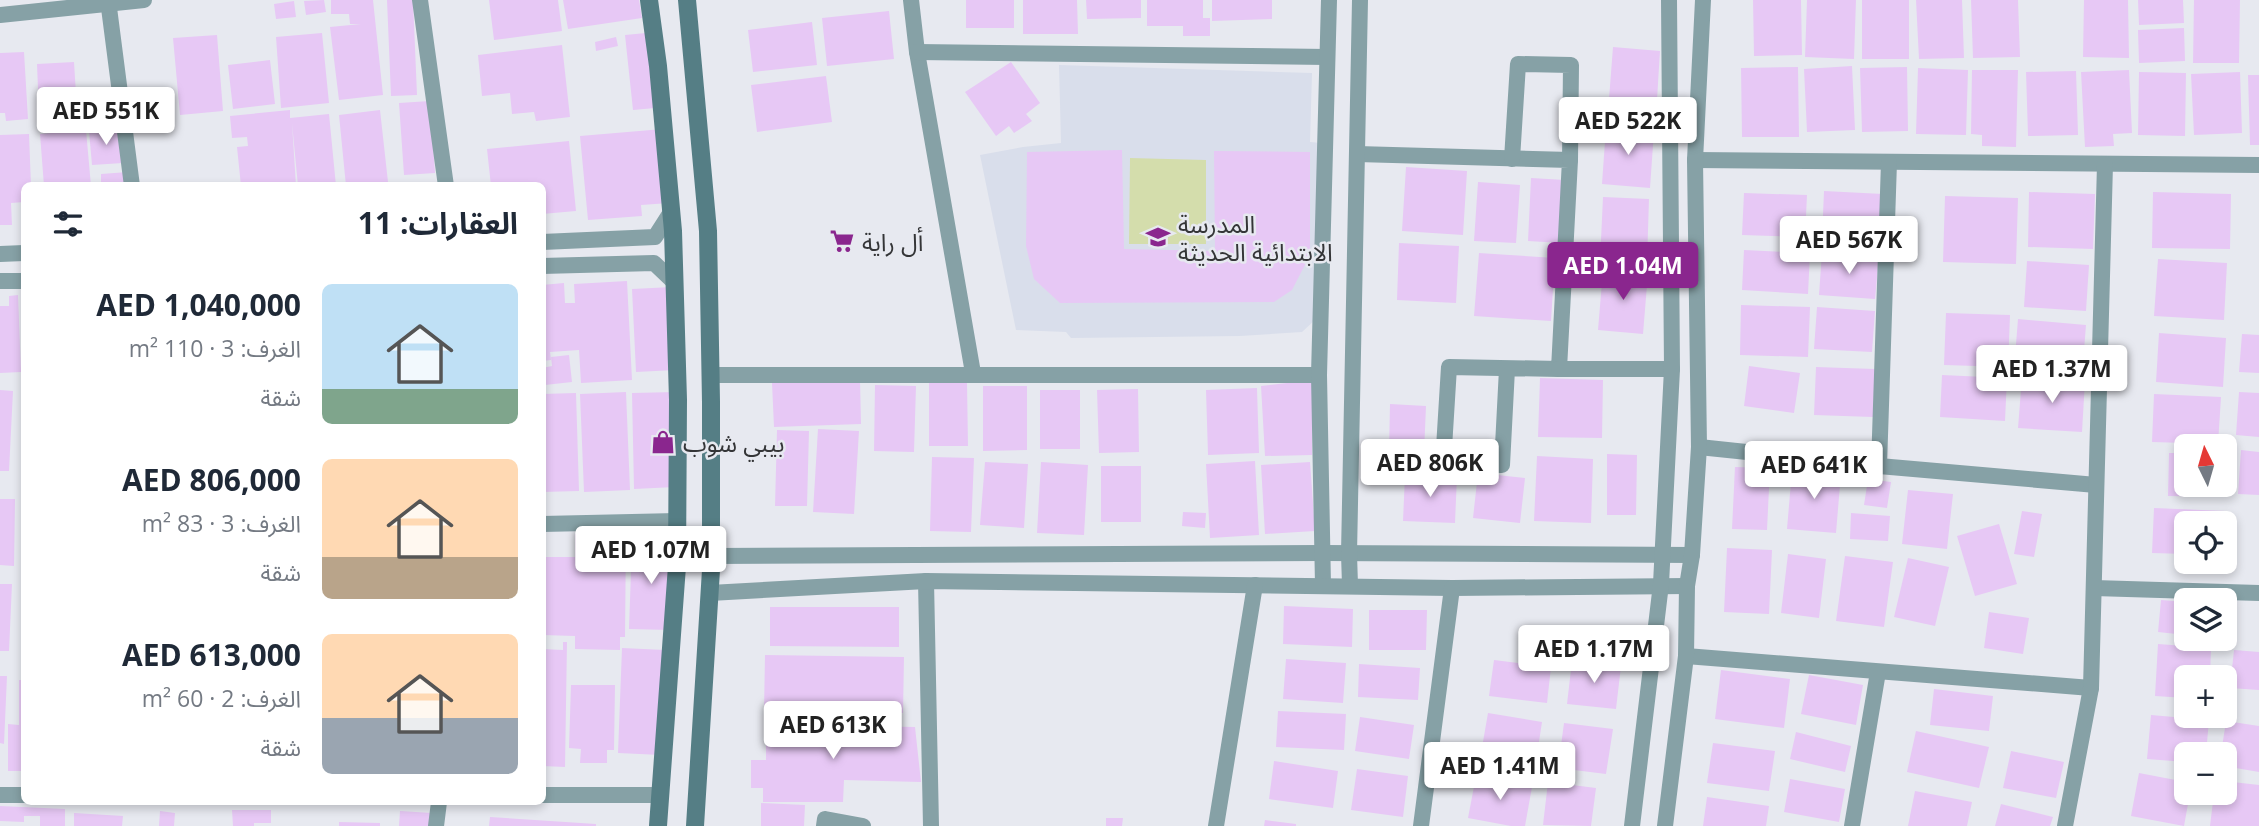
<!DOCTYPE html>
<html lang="ar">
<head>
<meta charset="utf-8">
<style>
	body { margin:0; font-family:"Open Sans","Noto Sans Arabic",sans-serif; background:#f6f6f7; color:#1f2937; direction:rtl; height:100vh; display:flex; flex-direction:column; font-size:26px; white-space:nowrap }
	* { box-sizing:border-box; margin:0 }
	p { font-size:23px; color:#747a83 }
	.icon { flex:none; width:38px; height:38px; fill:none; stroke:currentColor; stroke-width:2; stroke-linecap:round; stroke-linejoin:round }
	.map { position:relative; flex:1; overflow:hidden; direction:ltr }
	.sheet { position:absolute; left:21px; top:182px; width:525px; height:623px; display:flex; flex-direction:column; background:#fff; border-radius:10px; box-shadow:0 4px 10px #0003; direction:rtl }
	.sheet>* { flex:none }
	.needle { width:46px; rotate:355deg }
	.controls { position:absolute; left:2174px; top:434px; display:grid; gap:14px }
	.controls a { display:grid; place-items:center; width:63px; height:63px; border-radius:10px; background:#fff; box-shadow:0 4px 10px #0003; font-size:35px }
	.price { position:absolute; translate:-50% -60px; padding:0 16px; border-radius:7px; background:#fff; color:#222; font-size:23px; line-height:46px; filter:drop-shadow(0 2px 4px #0008) }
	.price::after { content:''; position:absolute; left:50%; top:42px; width:21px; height:16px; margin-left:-10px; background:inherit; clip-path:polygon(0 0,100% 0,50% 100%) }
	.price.current { background:#8a268e; color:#fff }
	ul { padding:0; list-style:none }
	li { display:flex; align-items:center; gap:21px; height:175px; padding:0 28px }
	li span { display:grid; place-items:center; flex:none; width:196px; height:140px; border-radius:10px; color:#555 }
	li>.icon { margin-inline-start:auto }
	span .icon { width:84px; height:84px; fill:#fffc; stroke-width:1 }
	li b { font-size:30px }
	h2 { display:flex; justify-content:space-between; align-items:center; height:84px; padding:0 28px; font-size:30px }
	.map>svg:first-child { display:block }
</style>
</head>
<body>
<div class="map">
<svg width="2259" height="826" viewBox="0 0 2259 826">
	<rect width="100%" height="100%" fill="#e7e9f0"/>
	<polygon fill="#d9deeb" points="1059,65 1312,73 1310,142 1321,143 1316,319 1302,332 1240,336 1071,338 1066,332 1016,330 980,155 1023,147 1061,143"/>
	<polygon fill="#d4ddac" points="1130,158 1206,160 1206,244 1129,244"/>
	<g fill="#e7c8f5">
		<polygon points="324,0 326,12 306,15 304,1"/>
		<polygon points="331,0 373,0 383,95 339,100 330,27 361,24 350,24 349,14 331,14"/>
		<polygon points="387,0 413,0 417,95 391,96"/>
		<polygon points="489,0 558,0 562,31 494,40"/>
		<polygon points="563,0 639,0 642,18 568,29"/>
		<rect x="966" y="0" width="48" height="28"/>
		<polygon points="1023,0 1077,0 1078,34 1023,34"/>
		<polygon points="1086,0 1141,0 1141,18 1087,19"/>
		<polygon points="1147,0 1203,0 1203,18 1210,18 1210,36 1183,36 1183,26 1147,26"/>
		<polygon points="1212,0 1272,0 1272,19 1212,21"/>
		<polygon points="1753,0 1801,0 1802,55 1754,56"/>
		<polygon points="1807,0 1856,0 1854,59 1805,57"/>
		<rect x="1862" y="0" width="47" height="59"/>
		<polygon points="1916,0 1962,0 1964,58 1919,59"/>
		<polygon points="1971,0 2018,0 2020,57 1973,58"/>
		<polygon points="2084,0 2128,0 2129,58 2083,57"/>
		<polygon points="2138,0 2183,0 2184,23 2139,25"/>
		<polygon points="2194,0 2240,0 2239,63 2193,63"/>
		<polygon points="294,1 296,17 276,19 274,4"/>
		<polygon points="889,11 894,59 827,66 822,18"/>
		<polygon points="812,22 817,65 753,72 748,30"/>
		<polygon points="2184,28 2185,61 2139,63 2138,30"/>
		<polygon points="322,33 329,103 281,108 276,37"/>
		<polygon points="646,33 655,108 633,110 625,35"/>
		<polygon points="217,35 223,111 180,115 173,38"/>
		<polygon points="616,37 618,46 596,51 595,42"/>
		<polygon points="562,45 570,117 536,121 534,112 512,114 510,93 482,96 478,55"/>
		<polygon points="1613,47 1660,51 1656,116 1608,112"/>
		<polygon points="24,52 28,119 6,121 5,113 0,113 0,53"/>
		<polygon points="270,60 275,104 233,109 228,65"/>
		<polygon points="74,62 77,111 39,114 37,64"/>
		<polygon points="1011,62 1040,103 1026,114 1032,121 1014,133 1009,126 996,136 965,92"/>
		<polygon points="1852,66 1855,130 1807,132 1804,69"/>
		<polygon points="1798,67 1799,137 1742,137 1741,68"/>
		<polygon points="1907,67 1908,131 1862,132 1860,68"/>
		<polygon points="1918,68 1968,70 1966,135 1916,134"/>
		<polygon points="1972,70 2018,70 2016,147 1982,146 1982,135 1971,134"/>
		<polygon points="2129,70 2132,133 2113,134 2114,146 2085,147 2081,72"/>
		<polygon points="2076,71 2078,135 2028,136 2026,72"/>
		<polygon points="2139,72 2186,73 2185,136 2138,135"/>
		<polygon points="2240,72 2242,133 2194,135 2191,74"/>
		<polygon points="2248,75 2259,75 2259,145 2250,145"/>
		<polygon points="826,76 832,122 757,132 751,85"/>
		<polygon points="430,101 435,173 404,175 399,103"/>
		<polygon points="290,110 290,118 329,114 336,186 298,186 292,123 296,186 241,186 237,147 248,146 247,137 232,138 230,116"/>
		<polygon points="380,110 388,182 346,186 339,115"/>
		<polygon points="1606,127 1654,131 1650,188 1602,184"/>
		<polygon points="121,128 123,163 92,165 89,131"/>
		<polygon points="663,129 669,203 641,205 642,216 588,220 580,136"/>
		<polygon points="86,130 91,186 44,186 40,134"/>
		<polygon points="29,134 31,186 24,186 24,202 11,203 12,225 0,225 0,135"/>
		<polygon points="569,141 576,211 542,214 542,186 491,186 487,149"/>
		<polygon points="1122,150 1124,249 1215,251 1214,151 1310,152 1310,255 1292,290 1274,302 1060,303 1034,279 1026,246 1027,152"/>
		<polygon points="1406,167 1467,171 1463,235 1402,231"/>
		<polygon points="128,172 129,186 101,186 101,174"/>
		<polygon points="1531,178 1565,180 1561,243 1528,241"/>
		<polygon points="1478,182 1520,185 1516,243 1474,241"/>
		<polygon points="1824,191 1883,194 1881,241 1822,238"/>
		<polygon points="2029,192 2095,194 2093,249 2028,247"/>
		<polygon points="2153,192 2231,194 2230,249 2152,248"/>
		<polygon points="1744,193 1807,195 1805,237 1742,235"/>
		<polygon points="1945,196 2018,198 2016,264 1943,262"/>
		<polygon points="1603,197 1649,199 1647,262 1600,261"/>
		<polygon points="1399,243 1459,246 1456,303 1397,300"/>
		<polygon points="1744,250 1810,253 1808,294 1742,290"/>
		<polygon points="1822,252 1879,257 1875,299 1819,295"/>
		<polygon points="1479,253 1555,258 1551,321 1474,316"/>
		<polygon points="2158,259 2227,263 2224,320 2154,316"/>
		<polygon points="2027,261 2089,265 2086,311 2024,307"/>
		<polygon points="1603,270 1648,273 1643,334 1598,330"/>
		<polygon points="627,281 632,380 581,383 579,350 550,352 551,360 542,361 542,285 564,283 565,303 575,303 574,284"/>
		<polygon points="672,287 675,370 636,372 632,289"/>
		<polygon points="18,295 21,372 0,373 0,306 9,306 9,296"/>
		<polygon points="1741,305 1810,307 1808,357 1740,355"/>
		<polygon points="1817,307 1875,311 1872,352 1814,349"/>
		<polygon points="1946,313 2010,315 2008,367 1944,365"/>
		<polygon points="2018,319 2086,325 2083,363 2015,357"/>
		<polygon points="2159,333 2226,338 2223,387 2156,382"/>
		<polygon points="2242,334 2259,335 2259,373 2239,372"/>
		<polygon points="569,355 572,382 545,385 542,368 552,366 551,357"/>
		<polygon points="1749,366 1800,373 1794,413 1744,406"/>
		<polygon points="1816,367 1875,369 1873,417 1814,415"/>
		<polygon points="1942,375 2007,378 2005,421 1940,417"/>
		<polygon points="2022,377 2085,381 2082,432 2018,428"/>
		<polygon points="1540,378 1603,380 1602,438 1538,437"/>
		<polygon points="860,380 861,424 774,427 772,383"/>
		<polygon points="1312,380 1312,455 1265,456 1261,386"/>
		<polygon points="929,383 967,383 968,446 929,446"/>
		<polygon points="875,385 916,386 914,452 874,451"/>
		<polygon points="983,386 1027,386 1027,450 983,451"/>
		<polygon points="1257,388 1259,453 1208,455 1206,390"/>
		<polygon points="1138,389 1139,452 1099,453 1097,390"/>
		<polygon points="0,390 13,391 9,471 0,471"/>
		<rect x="1040" y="390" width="40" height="59"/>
		<polygon points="626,392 630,490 584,492 580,394"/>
		<polygon points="676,392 675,487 634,489 632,393"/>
		<polygon points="2239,392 2259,393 2259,437 2236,435"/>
		<polygon points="576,393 579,491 542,492 542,394"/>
		<polygon points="2154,394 2221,397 2218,444 2152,442"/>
		<polygon points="1390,404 1426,406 1424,453 1389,452"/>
		<polygon points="818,429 859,431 854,514 813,512"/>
		<polygon points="777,430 809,431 807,506 775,506"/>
		<polygon points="2241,450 2259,452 2259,495 2238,494"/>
		<polygon points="2169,453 2186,453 2186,485 2219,485 2219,497 2168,496"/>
		<polygon points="1607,454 1637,455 1636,515 1607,515"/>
		<polygon points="1537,456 1593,459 1591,523 1534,521"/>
		<polygon points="932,457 974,458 971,532 930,531"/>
		<polygon points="1255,461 1259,535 1210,538 1206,464"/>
		<polygon points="985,462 1028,464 1024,528 980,525"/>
		<polygon points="1041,462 1088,465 1084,535 1037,533"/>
		<polygon points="1310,462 1315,531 1265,534 1261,465"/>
		<rect x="1101" y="466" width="40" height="56"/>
		<polygon points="1735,467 1770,468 1767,530 1732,529"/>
		<polygon points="1792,470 1841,473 1836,533 1787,529"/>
		<polygon points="1478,473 1525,478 1520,523 1473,518"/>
		<polygon points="1405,475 1457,476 1455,523 1403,521"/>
		<polygon points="1868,479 1891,482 1887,508 1864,505"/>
		<polygon points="1908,490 1953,494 1947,549 1902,544"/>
		<polygon points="0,499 15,499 14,566 0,565"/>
		<polygon points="2154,508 2226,511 2225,523 2186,523 2186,554 2152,553"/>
		<polygon points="2022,511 2042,514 2034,557 2014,554"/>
		<polygon points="1183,512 1206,513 1205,528 1182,526"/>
		<polygon points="1851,513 1890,516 1888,541 1850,539"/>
		<polygon points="1999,524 2017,584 1975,596 1957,536"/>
		<polygon points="575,534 626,535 625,637 620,637 620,650 575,649 575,636 542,635 542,557 575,557"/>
		<polygon points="632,542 673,544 670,630 629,629"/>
		<polygon points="1727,548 1772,550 1769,614 1724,612"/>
		<polygon points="1788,554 1826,559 1819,618 1781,613"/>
		<polygon points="1845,556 1893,562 1884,627 1836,621"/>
		<polygon points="1908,558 1949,567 1935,626 1894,617"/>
		<polygon points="0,584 12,584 9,651 0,651"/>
		<polygon points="2161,600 2186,602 2186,635 2158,632"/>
		<polygon points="1284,606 1353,609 1352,647 1283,644"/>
		<polygon points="770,607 899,607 899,647 770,646"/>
		<polygon points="1369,610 1427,610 1426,650 1369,650"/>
		<polygon points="1989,612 2029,618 2023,654 1984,648"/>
		<polygon points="563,642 567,642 565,767 542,766 542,649 563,650"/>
		<polygon points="2158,644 2211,648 2210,677 2186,677 2186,698 2155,696"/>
		<polygon points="622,648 665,650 661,755 618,753"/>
		<polygon points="2234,650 2259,652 2259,690 2230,688"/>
		<polygon points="765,655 904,657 903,713 764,711"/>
		<polygon points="1286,659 1346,663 1343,703 1283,699"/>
		<polygon points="1494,660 1551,667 1547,703 1489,696"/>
		<polygon points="1572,661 1621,666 1616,709 1567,704"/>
		<polygon points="1359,664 1420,668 1418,700 1358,697"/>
		<polygon points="1721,670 1790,679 1784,728 1715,719"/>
		<polygon points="1809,675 1863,685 1856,725 1801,714"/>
		<polygon points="0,676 7,676 4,744 0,743"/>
		<polygon points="19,680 24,680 24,764 22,764 22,771 8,771 8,724 19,725"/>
		<polygon points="571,685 615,685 614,750 607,750 607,763 580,763 581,749 569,748"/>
		<polygon points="1934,689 1993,696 1989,731 1930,725"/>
		<polygon points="1278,711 1346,714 1344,750 1276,747"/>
		<polygon points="1488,713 1542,722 1535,768 1480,759"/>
		<polygon points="2151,715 2209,720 2206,754 2186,754 2186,762 2147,759"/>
		<polygon points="1360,717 1414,725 1409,759 1355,751"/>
		<polygon points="2226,721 2259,726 2259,772 2224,766 2224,754 2221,754"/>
		<polygon points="1564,723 1613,729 1606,774 1558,768"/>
		<polygon points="800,725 915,727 921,782 844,780 843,802 763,802 763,788 751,788 751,760 766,760 766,731 799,731"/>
		<polygon points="1916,731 1989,747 1979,788 1907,772"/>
		<polygon points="1796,732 1851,746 1845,772 1790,759"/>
		<polygon points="1713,743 1775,751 1769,791 1707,783"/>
		<polygon points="2011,751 2064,762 2056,798 2003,788"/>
		<polygon points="1274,761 1338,771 1333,808 1269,799"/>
		<polygon points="1357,769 1408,776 1403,817 1351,810"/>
		<polygon points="2139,773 2186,782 2186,793 2190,793 2184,826 2131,816"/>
		<polygon points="1476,776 1532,787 1525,826 1511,826 1468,818"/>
		<polygon points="1790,779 1845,789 1839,822 1784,812"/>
		<polygon points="2224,781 2259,785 2259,826 2210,826 2214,793 2224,793"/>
		<polygon points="1548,782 1596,788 1591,826 1543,825"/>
		<polygon points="1915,791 1972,802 1967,826 1908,826"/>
		<polygon points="1707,797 1769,806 1766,826 1703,826"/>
		<polygon points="761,803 805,805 804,826 761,826"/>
		<polygon points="2001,804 2053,817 2050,826 1995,826"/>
		<polygon points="0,806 65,809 65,826 40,826 40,816 24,816 24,822 0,821"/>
		<polygon points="232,810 271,810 271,823 254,823 254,826 233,826"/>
		<polygon points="160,811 175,813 174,826 159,826"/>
		<polygon points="400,811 432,813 432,826 399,826"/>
		<polygon points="74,813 123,816 122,826 74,826"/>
		<polygon points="490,817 596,824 596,826 489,826"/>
		<polygon points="1106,818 1123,818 1122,826 1106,826"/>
		<polygon points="1265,820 1296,824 1296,826 1264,826"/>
		<polygon points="339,822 380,823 380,826 339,826"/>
	</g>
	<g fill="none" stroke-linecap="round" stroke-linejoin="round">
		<g stroke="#86a1a6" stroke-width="16">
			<polyline points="108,0 132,186"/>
			<polyline points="420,0 446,186"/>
			<polyline points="911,0 917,52 973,373"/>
			<polyline points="0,15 144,0"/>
			<polyline points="917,52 1327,57"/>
			<polyline points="1357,154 1570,160 1559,369 1449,367 1443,464 1502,465 1507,369"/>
			<polyline points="1512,159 1518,64 1571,65 1570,160"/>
			<polyline points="1695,160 2259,165"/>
			<polyline points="542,242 655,237 671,212"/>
			<polyline points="0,254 24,253"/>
			<polyline points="542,266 654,263 675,283"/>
			<polyline points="0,281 24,281"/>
			<polyline points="1559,369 1672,369"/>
			<polyline points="711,375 1319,375"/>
			<polyline points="1699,447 1879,466 2096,485"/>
			<polyline points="1879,466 1889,162"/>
			<polyline points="542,524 677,521"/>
			<polyline points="711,556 1322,553 1692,555"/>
			<polyline points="926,581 931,826"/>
			<polyline points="1323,585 1319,375 1329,0"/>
			<polyline points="1350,585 1349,554 1360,0"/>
			<polyline points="2094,588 2259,593"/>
			<polyline points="710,593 926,581 1452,588 1687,586"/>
			<polyline points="1686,656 2091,688"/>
			<polyline points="0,795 24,795"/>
			<polyline points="542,795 660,795"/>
			<polyline points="436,826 439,802"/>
			<polyline points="824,826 825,819 863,826"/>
			<polyline points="1216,826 1255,585"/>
			<polyline points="1421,826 1452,588"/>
			<polyline points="1632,826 1661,584 1672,369 1669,0"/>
			<polyline points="1665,826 1686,656 1687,586 1692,555 1699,447 1695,160 1703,0"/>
			<polyline points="1852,826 1878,672"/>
			<polyline points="2065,826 2091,688 2105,164"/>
		</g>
		<g stroke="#557e85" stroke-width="18">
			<polyline points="649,0 658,66 673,231 678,400 677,566 658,826"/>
			<polyline points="687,0 708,231 711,402 711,570 695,826"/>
		</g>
	</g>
	<defs>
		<g id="school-bare" transform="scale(1.89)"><path d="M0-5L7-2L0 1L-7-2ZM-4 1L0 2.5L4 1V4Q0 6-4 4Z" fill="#8a268e" stroke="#e7e9f0" stroke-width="2.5" paint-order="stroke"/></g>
		<g id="supermarket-bare" transform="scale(1.89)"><path d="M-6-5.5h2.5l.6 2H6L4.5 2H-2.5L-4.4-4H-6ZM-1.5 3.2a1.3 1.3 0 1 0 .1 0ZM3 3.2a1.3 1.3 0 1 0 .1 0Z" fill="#8a268e" stroke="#e7e9f0" stroke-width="2.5" paint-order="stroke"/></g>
		<g id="shop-bare" transform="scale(1.89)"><path d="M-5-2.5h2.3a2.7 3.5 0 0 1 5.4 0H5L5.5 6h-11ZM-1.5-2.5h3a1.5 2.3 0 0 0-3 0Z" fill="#8a268e" stroke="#e7e9f0" stroke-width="2.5" paint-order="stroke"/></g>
	</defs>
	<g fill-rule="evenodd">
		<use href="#school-bare" x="1158" y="237"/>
		<use href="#supermarket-bare" x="842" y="241"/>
		<use href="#shop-bare" x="663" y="442"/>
	</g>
	<g text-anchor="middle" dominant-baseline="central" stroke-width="5" stroke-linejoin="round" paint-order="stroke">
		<g font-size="24" fill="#343537" stroke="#e7e9f0" text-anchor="start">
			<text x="1178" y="223">المدرسة<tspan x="1178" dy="28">الابتدائية الحديثة</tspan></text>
			<text x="862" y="241">أل راية</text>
			<text x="683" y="442">بيبي شوب</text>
		</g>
	</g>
</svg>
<div class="controls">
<a><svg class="needle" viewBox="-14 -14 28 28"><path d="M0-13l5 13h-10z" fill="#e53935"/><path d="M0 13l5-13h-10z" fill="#747a83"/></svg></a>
<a><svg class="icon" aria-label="locate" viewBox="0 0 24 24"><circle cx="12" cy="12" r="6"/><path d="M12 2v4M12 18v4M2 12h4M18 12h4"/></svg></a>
<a><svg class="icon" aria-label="layers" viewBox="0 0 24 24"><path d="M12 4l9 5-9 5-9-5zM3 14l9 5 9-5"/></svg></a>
<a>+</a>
<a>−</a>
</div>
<b class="price" style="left:106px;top:147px">AED 551K</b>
<b class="price" style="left:1628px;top:157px">AED 522K</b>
<b class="price" style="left:1849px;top:276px">AED 567K</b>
<b class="price current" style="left:1623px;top:302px">AED 1.04M</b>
<b class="price" style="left:2052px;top:405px">AED 1.37M</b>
<b class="price" style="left:1430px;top:499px">AED 806K</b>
<b class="price" style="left:1814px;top:501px">AED 641K</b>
<b class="price" style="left:651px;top:586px">AED 1.07M</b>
<b class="price" style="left:1594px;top:685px">AED 1.17M</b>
<b class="price" style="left:833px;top:761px">AED 613K</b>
<b class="price" style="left:1500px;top:802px">AED 1.41M</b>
<section class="sheet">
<h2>العقارات: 11<svg class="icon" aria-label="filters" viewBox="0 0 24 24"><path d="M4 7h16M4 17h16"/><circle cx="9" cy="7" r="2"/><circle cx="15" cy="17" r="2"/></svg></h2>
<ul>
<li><span style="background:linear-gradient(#bfe0f5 75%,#7fa58c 0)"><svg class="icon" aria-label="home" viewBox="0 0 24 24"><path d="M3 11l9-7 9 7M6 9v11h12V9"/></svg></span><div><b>AED 1,040,000</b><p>الغرف: 3 · 110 m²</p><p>شقة</p></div></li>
<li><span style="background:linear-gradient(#ffd9b3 70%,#b9a48a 0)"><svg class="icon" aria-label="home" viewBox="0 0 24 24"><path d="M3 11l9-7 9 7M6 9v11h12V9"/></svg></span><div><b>AED 806,000</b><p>الغرف: 3 · 83 m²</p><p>شقة</p></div></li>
<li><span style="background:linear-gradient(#ffd9b3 60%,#9aa5b1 0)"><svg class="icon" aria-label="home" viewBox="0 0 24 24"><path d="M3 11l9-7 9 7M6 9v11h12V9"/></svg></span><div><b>AED 613,000</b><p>الغرف: 2 · 60 m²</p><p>شقة</p></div></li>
</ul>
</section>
</div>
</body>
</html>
